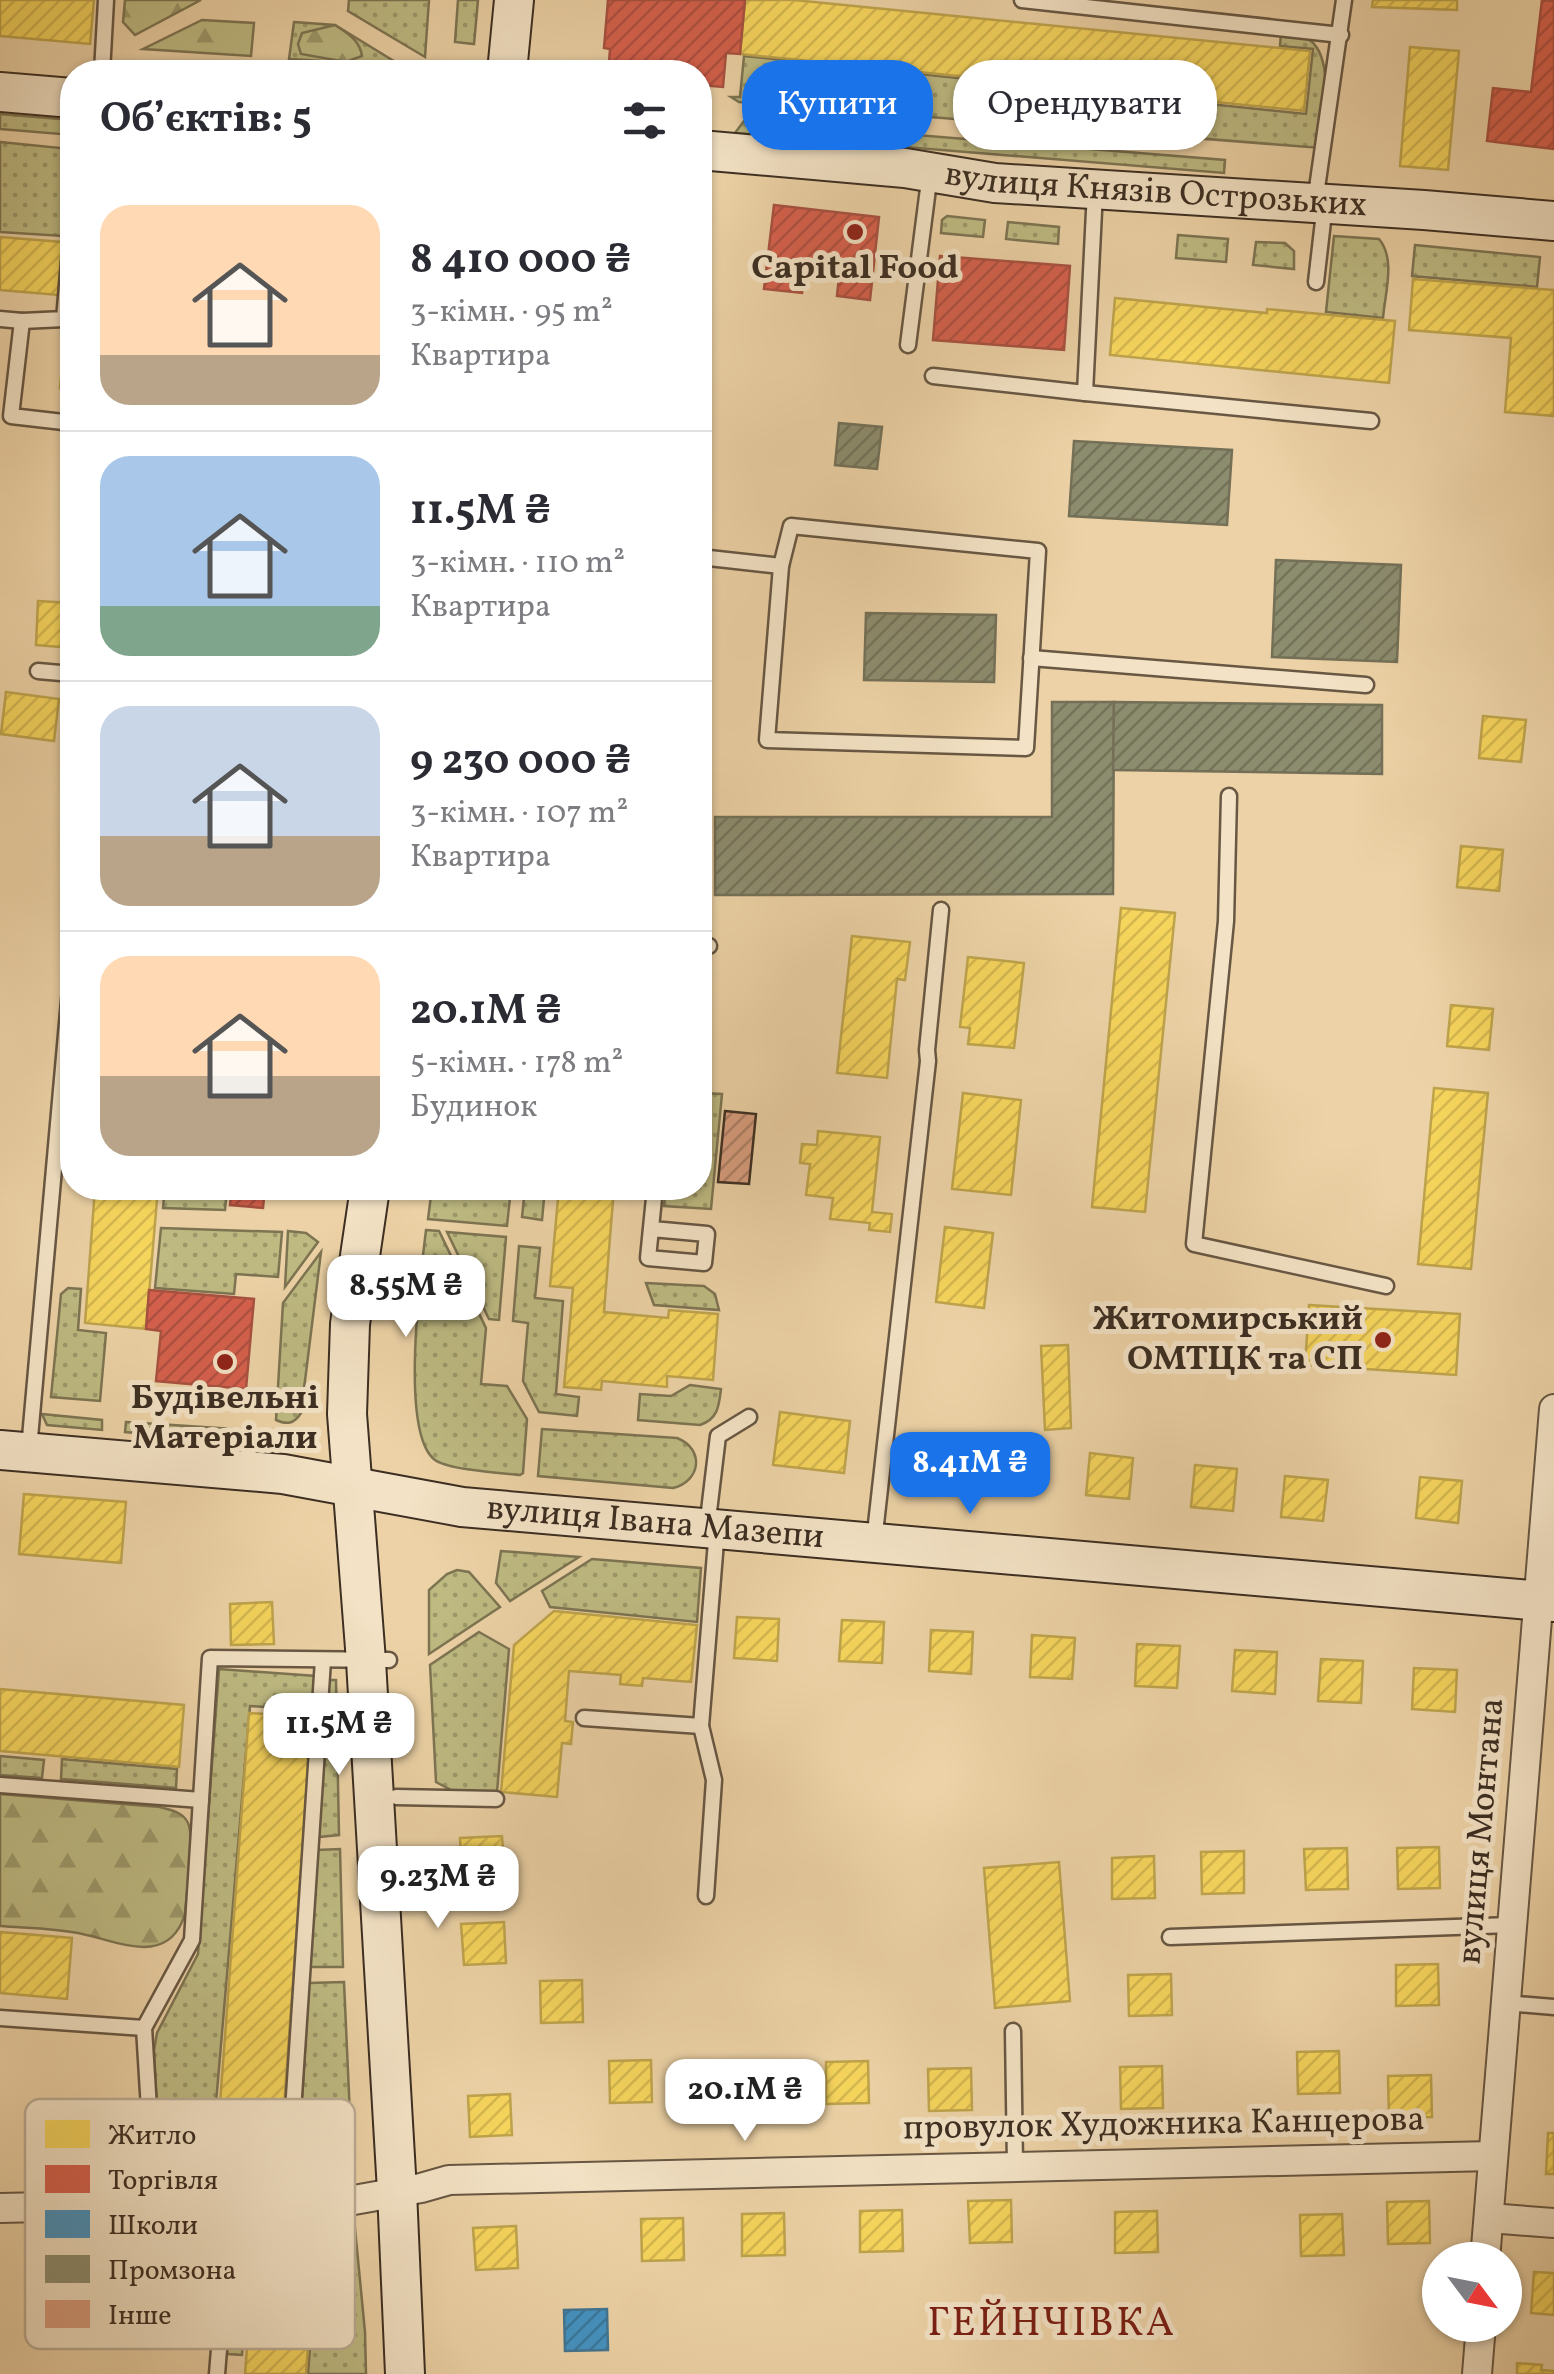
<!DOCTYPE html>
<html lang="uk">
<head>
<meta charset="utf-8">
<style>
	body { margin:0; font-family:Vollkorn,serif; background:#f7f7f7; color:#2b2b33; height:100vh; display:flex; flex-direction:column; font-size:38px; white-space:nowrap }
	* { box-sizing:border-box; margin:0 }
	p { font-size:32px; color:#7c7c81 }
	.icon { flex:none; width:55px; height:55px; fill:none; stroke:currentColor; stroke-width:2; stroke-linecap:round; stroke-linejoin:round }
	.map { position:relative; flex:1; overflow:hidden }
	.panel { position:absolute; left:60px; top:60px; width:652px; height:1140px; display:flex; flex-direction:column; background:#fff; border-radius:40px; box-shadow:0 2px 8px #0004 }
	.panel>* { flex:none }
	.banner { position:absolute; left:742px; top:60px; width:660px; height:90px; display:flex; gap:20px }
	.needle { width:65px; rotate:122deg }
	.controls { position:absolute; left:1422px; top:2242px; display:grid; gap:20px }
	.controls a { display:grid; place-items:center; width:100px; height:100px; border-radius:50%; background:#fff; box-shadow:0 2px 8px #0004; font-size:50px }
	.price { position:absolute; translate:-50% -85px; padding:0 22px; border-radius:20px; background:#fff; color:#222; font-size:32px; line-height:65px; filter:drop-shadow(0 2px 5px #0008) }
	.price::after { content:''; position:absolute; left:50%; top:60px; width:30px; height:22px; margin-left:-15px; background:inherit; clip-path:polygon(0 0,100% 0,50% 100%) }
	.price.active { background:#1a73e8; color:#fff }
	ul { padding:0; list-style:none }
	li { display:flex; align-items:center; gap:30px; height:250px; padding:0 40px }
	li+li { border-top:2px solid #e1e1e2 }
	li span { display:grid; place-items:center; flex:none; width:280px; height:200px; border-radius:30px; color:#555 }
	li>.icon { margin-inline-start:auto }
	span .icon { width:120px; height:120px; fill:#fffc; stroke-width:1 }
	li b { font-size:42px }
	h2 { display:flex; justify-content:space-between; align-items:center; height:120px; padding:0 40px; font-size:42px }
	.tag { padding:0 35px; border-radius:40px; background:#fff; box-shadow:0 2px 8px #0004; font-size:35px; line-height:90px }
	.tag.active { background:#1a73e8; color:#fff }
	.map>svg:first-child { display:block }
</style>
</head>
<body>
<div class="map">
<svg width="1554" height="2374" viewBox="0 0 1554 2374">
	<defs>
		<pattern id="grass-dots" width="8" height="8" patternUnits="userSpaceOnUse" patternTransform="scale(2.5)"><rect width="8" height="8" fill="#beba82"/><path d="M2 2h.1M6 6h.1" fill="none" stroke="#9c986a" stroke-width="1.8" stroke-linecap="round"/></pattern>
		<pattern id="forest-firs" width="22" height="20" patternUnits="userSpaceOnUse" patternTransform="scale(2.5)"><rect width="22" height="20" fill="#beba82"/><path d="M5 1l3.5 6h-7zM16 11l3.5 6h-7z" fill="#9c986a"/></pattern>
		<pattern id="homes-hatch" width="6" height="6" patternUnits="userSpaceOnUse" patternTransform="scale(2.5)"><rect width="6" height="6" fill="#f6d55c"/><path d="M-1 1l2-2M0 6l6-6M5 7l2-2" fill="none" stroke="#d4b750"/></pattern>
		<pattern id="shops-hatch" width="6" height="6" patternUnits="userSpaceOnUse" patternTransform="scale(2.5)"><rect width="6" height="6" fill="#d6604d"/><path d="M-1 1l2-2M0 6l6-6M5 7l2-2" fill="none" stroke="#af5040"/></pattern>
		<pattern id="schools-hatch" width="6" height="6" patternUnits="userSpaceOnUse" patternTransform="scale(2.5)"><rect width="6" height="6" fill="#4393c3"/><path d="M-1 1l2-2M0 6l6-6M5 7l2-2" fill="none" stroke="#39789e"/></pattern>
		<pattern id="industry-hatch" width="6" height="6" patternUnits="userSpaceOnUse" patternTransform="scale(2.5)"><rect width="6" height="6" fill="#8c8c6e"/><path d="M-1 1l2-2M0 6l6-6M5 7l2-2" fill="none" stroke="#74735a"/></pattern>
		<pattern id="building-hatch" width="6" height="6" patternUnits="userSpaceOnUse" patternTransform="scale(2.5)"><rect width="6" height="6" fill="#d89d7e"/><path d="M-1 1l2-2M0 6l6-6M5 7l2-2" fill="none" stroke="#b08067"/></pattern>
	</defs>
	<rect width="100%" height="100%" fill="#ecd2a6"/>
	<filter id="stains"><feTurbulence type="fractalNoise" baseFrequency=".002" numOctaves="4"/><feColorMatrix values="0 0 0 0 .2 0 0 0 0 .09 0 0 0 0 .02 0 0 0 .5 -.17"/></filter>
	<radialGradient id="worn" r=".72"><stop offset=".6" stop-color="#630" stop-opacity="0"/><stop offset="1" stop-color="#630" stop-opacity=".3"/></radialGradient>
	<g fill="url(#grass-dots)" stroke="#7d7452" stroke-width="2.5">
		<polygon points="349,0 429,0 425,57 348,11"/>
		<polygon points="458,0 478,0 474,44 455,42"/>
		<polygon points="294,22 335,25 402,66 289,59"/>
		<path d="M1281 33C1290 35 1304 35 1311 41 1335 61 1323 120 1321 148L739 102 731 97H740L744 56 1306 114 1313 49 1280 46Z"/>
		<polygon points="0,114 72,120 72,135 0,129"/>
		<polygon points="744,121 1225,160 1224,173 735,133"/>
		<polygon points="0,142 71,149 63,236 0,232"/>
		<polygon points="947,216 985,220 983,237 941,233 942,220"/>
		<polygon points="1008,222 1059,227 1058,244 1006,239"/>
		<polygon points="1178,235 1228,239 1226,262 1176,258"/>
		<path d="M1334 236 1379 239C1396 259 1385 293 1383 318L1326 312Z"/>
		<polygon points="1256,242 1285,243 1294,251 1294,269 1253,265"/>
		<polygon points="1415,245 1540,257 1537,287 1412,276"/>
		<polygon points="700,1093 722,1094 711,1209 664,1206 666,1188 700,1188"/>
		<polygon points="165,1188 227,1188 225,1210 163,1208"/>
		<polygon points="432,1188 511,1188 507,1226 428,1219"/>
		<polygon points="525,1188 545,1188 542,1220 522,1217"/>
		<polygon points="161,1228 282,1232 278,1277 236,1274 234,1294 155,1288"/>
		<path d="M426 1230 439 1231 486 1328 481 1384 507 1386 527 1419 523 1473 520 1475C501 1473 449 1470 435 1460 399 1433 421 1273 426 1230Z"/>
		<polygon points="288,1231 306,1233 318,1242 285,1287"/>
		<polygon points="447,1232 506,1237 499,1320 489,1319"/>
		<polygon points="519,1246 540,1248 535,1298 563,1301 556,1394 579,1397 577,1416 539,1412 523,1381 528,1323 513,1321"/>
		<path d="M321 1252 301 1413C294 1424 287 1425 276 1420L283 1303Z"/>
		<polygon points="646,1283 704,1286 715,1294 719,1310 654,1305"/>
		<polygon points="68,1288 81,1289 78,1330 106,1333 100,1401 51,1397 61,1294"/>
		<path d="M690 1385 721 1389C719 1406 718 1419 700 1425L638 1420 640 1394 671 1396Z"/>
		<polygon points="42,1414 102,1420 102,1430 47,1425"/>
		<polygon points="126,1422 249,1430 253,1443 125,1432"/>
		<path d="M542 1429 677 1438C705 1449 701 1481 673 1488L538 1476Z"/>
		<polygon points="501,1551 579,1557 510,1601 496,1583"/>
		<polygon points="592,1559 701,1568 697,1622 550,1607 542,1591"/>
		<polygon points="457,1570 469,1572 500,1607 429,1654 429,1590 447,1574"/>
		<polygon points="479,1632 509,1649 497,1792 453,1791 436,1782 430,1665"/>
		<polygon points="219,1669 316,1676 314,1710 250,1706 210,2173 278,2179 277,2195 198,2191 184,2182 170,2166 161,2141 157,2110 154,2050 157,2033 198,1954"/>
		<polygon points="328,1680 336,1680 339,1835 318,1837"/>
		<polygon points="0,1756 44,1760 42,1778 0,1775"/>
		<polygon points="62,1759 177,1769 176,1788 61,1779"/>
		<polygon points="340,1849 343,1967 310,1967 317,1850"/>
		<polygon points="344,1982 353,2183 297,2184 309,1983"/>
		<path d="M354 2218 365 2332 366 2374H308L318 2246 251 2241 248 2272 233 2271C234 2252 233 2234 250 2224Z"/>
		<polygon points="231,2298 246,2299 242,2355 227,2354"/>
	</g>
	<g fill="url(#forest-firs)" stroke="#7d7452" stroke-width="2.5">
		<polygon points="125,0 201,0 135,35 123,22"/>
		<polygon points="202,20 254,23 251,56 143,49"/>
		<path d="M335 25C347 33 360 40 362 56L346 62 301 54 298 44 302 33Z"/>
		<path d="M0 1794 160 1807C171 1810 183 1812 188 1823 195 1836 186 1896 185 1914 168 1969 116 1940 78 1933 53 1928 26 1928 0 1926Z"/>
	</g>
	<g fill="url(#homes-hatch)" stroke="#bea34b" stroke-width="2.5">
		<polygon points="0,0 94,0 90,44 0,36"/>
		<polygon points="745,0 794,0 1310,51 1304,111 740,54"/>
		<polygon points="1373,0 1457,0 1457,10 1372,7"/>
		<polygon points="1410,47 1459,51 1448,170 1400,166"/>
		<polygon points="0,237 62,242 58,295 0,290"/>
		<polygon points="1413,279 1554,290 1554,416 1505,412 1511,338 1409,330"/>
		<polygon points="1115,298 1267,313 1267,309 1395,321 1389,383 1110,355"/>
		<polygon points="66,328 72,328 72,389 60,388"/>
		<polygon points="38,601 72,603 72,648 36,645"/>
		<polygon points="6,692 59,699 54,741 1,734"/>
		<polygon points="1483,716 1526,720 1521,762 1479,758"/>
		<polygon points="1461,846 1503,850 1499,891 1457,887"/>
		<polygon points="1121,908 1175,913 1145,1212 1092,1207"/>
		<polygon points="852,936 910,942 905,980 897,979 887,1078 837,1073"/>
		<polygon points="968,957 1024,963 1014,1048 968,1044 970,1028 960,1027"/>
		<polygon points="1451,1005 1493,1009 1489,1050 1447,1046"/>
		<polygon points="1434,1088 1488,1093 1471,1269 1418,1264"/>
		<polygon points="963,1093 1021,1100 1011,1195 952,1189"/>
		<polygon points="818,1131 880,1137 872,1212 892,1214 890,1232 869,1230 870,1223 830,1219 833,1198 806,1195 810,1164 800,1163 802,1144 817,1145"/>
		<polygon points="95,1188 158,1188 146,1329 85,1323"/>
		<polygon points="559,1188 614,1188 604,1312 668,1318 669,1310 718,1314 713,1380 667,1376 667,1387 602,1381 601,1390 564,1387 573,1288 550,1286"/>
		<polygon points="945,1227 993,1233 984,1308 936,1302"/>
		<polygon points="1309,1305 1460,1314 1456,1375 1305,1365"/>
		<polygon points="1068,1345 1071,1428 1045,1430 1041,1346"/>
		<polygon points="780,1412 850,1421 844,1473 773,1465"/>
		<polygon points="924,1437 966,1441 962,1482 920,1478"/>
		<polygon points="1090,1453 1133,1458 1129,1499 1086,1495"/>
		<polygon points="1195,1465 1237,1469 1233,1511 1191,1507"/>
		<polygon points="1285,1476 1328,1480 1323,1521 1281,1517"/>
		<polygon points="1420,1477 1462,1481 1458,1523 1416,1518"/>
		<polygon points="24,1494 126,1502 121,1563 19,1554"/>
		<polygon points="272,1602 274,1644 231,1645 230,1604"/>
		<polygon points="554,1611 697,1625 691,1682 643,1678 642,1686 620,1684 621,1675 569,1671 565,1721 573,1722 571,1744 562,1743 557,1797 501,1792 514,1645"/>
		<polygon points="737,1617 779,1619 777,1661 734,1658"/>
		<polygon points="842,1620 884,1622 882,1663 839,1661"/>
		<polygon points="931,1630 973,1632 971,1674 929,1671"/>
		<polygon points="1032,1635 1075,1638 1072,1679 1030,1677"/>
		<polygon points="1137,1644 1180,1646 1177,1688 1135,1686"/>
		<polygon points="1235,1650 1277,1652 1275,1694 1232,1691"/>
		<polygon points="1321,1659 1363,1661 1361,1703 1318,1701"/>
		<polygon points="1414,1668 1457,1670 1455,1712 1412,1709"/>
		<polygon points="0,1689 184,1705 179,1767 0,1751"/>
		<polygon points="249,1713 312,1717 279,2176 215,2171"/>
		<polygon points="502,1836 505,1877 462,1880 460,1838"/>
		<polygon points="1439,1847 1440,1888 1398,1889 1397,1848"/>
		<polygon points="1347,1848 1348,1889 1306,1890 1304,1849"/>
		<polygon points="1244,1851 1244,1893 1202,1894 1201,1852"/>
		<polygon points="1154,1856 1155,1898 1112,1899 1112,1858"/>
		<polygon points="1059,1862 1070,2001 995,2008 984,1868"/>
		<polygon points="504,1922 506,1963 464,1965 461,1924"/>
		<polygon points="0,1932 72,1938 67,1999 0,1993"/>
		<polygon points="1438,1964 1439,2005 1396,2006 1396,1965"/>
		<polygon points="1171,1974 1172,2015 1129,2016 1128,1975"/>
		<polygon points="582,1980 583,2022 541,2023 540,1981"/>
		<polygon points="1339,2051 1340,2093 1298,2094 1297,2052"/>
		<polygon points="651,2060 652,2102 610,2103 609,2061"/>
		<polygon points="868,2061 869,2103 826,2104 826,2062"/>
		<polygon points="1162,2066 1163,2108 1121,2109 1120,2067"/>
		<polygon points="754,2067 755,2109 712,2110 712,2068"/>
		<polygon points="971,2068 972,2110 929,2111 928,2069"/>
		<polygon points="1431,2075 1432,2117 1389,2118 1388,2076"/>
		<polygon points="510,2094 512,2135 470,2137 468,2096"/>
		<polygon points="1548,2133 1554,2133 1554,2174 1546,2174"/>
		<polygon points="1011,2200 1012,2242 970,2243 968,2201"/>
		<polygon points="1429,2201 1430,2243 1388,2244 1387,2202"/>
		<polygon points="902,2210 903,2251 860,2252 860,2211"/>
		<polygon points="1157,2211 1158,2252 1115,2253 1115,2212"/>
		<polygon points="784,2213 785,2255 742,2256 742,2214"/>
		<polygon points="1342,2214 1344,2255 1301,2256 1300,2215"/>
		<polygon points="683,2218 684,2260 642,2261 641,2219"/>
		<polygon points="516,2226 518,2268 476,2270 473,2228"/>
		<polygon points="255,2244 315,2249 306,2374 245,2374"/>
		<polygon points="1534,2272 1554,2273 1554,2315 1531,2313"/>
		<polygon points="1517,2363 1542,2365 1541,2370 1554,2371 1554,2374 1517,2374"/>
	</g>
	<g fill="url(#shops-hatch)" stroke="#a85140" stroke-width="2.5">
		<polygon points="608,0 745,0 740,54 726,53 723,87 700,85 700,72 618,72 609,63 610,49 604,48"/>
		<polygon points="1542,0 1554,1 1554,149 1487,141 1493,88 1531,92"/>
		<polygon points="774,205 879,217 870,300 837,296 840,267 805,264 802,293 764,289"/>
		<polygon points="940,256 1070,266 1064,350 933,340"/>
		<polygon points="232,1188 265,1188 263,1208 230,1205"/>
		<polygon points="149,1290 254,1299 246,1389 156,1381 161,1331 146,1329"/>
	</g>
	<polygon fill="url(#schools-hatch)" stroke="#417593" stroke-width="2.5" points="607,2309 608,2350 565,2351 564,2310"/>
	<g fill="url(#industry-hatch)" stroke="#747057" stroke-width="2.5">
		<polygon points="839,423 882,427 877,469 835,465"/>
		<polygon points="1074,441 1232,450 1227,525 1069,516"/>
		<polygon points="1276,560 1401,565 1397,662 1272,657"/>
		<polygon points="866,613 996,615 994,682 864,680"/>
		<polygon points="1052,702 1114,702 1113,894 715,895 715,817 1052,817"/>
		<polygon points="1114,702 1382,705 1382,774 1113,770"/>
	</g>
	<polygon fill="url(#building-hatch)" stroke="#3c2e22" stroke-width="2.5" points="725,1111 756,1114 749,1184 718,1182"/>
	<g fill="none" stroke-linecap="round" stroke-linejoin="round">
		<g stroke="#685743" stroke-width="19">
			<g id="lane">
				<polyline points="1022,0 1341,35"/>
				<polyline points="102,72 106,0"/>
				<polyline points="1315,202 1344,0"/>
				<polyline points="1316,282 1325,204"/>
				<polyline points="0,319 22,321 64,319 72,229"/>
				<polyline points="22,321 11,416 72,423"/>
				<polyline points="908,345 930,173"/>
				<polyline points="933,376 1085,393 1095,191"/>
				<polyline points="1085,393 1371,421"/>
				<polygon points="791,526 1038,551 1026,748 767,740 781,566"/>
				<polyline points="700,557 781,566"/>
				<polyline points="1031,658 1366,685"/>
				<polyline points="38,671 72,674"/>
				<polyline points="1229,796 1226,921 1194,1244 1386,1286"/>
				<polyline points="700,947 709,946"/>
				<polyline points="652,1229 707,1234 704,1263 648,1258 655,1188"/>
				<polyline points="29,1449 72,967"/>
				<polyline points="707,1528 718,1436 749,1417"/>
				<polyline points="874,1542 928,1061 927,1050 941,910"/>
				<polyline points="584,1718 701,1726"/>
				<polyline points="0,1785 201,1800"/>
				<polyline points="396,1797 496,1799"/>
				<polyline points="706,1896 714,1780 701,1726 717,1529"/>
				<polyline points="1170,1937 1511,1925"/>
				<polyline points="1505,2003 1554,2007"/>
				<polyline points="0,2018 144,2028"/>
				<polyline points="1013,2031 1015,2165"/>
				<polyline points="287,2201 323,1660"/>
				<polyline points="155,2206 144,2028 192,1940 210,1658 389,1660"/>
				<polyline points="217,2374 231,2202"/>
			</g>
		</g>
		<g stroke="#685743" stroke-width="32">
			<g id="street">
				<polyline points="0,2208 354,2200 421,2188 449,2180 1493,2156"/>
				<polyline points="1489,2218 1554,2223"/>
				<polyline points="1485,2260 1554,1409"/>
				<polyline points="1477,2374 1481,2325"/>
			</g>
		</g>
		<g stroke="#3c2e22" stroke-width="42">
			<g id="secondary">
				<polyline points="507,72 514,0"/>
				<polyline points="0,92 72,98"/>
				<path id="s1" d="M700 150 905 168 995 183 1424 210 1554 221"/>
				<polyline points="370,1188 350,1324 347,1414 366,1661 397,2191 405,2374"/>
				<path id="s2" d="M0 1450 283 1474 462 1507 1554 1602"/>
			</g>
		</g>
		<use href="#lane" stroke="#f3e2c5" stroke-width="14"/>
		<use href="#street" stroke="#f3e2c5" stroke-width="28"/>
		<use href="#secondary" stroke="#f3e2c5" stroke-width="38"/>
	</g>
	<g fill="#8f2418" stroke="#f3e2c5" stroke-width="4">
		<circle cx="855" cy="232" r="10"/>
		<circle cx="1383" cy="1340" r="10"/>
		<circle cx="225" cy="1362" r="10"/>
	</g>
	<g text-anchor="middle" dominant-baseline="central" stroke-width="10" stroke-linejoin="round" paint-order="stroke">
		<g font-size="35" fill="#3c2e22" stroke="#f3e2c5">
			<text stroke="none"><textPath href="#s1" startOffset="458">вулиця Князів Острозьких</textPath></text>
			<text stroke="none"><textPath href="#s2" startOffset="660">вулиця Івана Мазепи</textPath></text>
			<text transform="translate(1482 1831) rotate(-85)">вулиця Монтана</text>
			<text transform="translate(1164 2125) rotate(-1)">провулок Художника Канцерова</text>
		</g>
		<g font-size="35" font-weight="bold" fill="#3c2e22" stroke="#f3e2c5">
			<text x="855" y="269">Capital Food</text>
			<text x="1363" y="1320" text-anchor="end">Житомирський<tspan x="1363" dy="40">ОМТЦК та СП</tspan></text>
			<text x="225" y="1399">Будівельні<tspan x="225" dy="40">Матеріали</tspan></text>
		</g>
		<g font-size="40" letter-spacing="2.5" fill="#7a1f14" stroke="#f3e2c5">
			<text x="1052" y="2325">ГЕЙНЧІВКА</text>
		</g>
	</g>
	<rect x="25" y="2099" width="330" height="250" rx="15" fill="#f3e2c5" stroke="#bcac94" stroke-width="2.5"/>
	<rect x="45" y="2120" width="45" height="28" fill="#f6d55c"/>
	<rect x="45" y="2165" width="45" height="28" fill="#d6604d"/>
	<rect x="45" y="2210" width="45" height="28" fill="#4393c3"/>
	<rect x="45" y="2255" width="45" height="28" fill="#8c8c6e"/>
	<rect x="45" y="2300" width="45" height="28" fill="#d89d7e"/>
	<g font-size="28" fill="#3c2e22">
		<text x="108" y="2144">Житло</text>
		<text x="108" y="2189">Торгівля</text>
		<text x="108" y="2234">Школи</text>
		<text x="108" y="2279">Промзона</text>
		<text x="108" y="2324">Інше</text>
	</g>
	<rect width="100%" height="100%" filter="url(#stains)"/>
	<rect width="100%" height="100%" fill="url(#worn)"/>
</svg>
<div class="controls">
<a><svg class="needle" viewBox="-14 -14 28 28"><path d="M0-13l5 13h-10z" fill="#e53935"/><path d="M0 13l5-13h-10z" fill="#7c7c81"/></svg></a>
</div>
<b class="price" style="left:406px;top:1340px">8.55M ₴</b>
<b class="price active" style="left:970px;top:1517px">8.41M ₴</b>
<b class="price" style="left:339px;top:1778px">11.5M ₴</b>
<b class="price" style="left:438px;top:1931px">9.23M ₴</b>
<b class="price" style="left:745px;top:2144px">20.1M ₴</b>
<div class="banner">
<a class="tag active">Купити</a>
<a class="tag">Орендувати</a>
</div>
<section class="panel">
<h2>Об’єктів: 5<svg class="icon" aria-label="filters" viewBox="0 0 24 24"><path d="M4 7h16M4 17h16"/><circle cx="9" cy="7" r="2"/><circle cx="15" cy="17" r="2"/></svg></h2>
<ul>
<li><span style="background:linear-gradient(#ffd9b3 75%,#b9a48a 0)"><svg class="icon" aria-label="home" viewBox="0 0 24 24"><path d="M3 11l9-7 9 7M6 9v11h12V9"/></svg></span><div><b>8 410 000 ₴</b><p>3-кімн. · 95 m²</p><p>Квартира</p></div></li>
<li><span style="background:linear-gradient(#a9c7e8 75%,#7fa58c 0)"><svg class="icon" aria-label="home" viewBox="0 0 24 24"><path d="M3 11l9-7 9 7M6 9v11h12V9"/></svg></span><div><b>11.5M ₴</b><p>3-кімн. · 110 m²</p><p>Квартира</p></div></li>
<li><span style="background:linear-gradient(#c9d6e8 65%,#b9a48a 0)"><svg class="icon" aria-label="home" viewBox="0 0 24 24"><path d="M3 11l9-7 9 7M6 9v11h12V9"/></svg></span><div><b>9 230 000 ₴</b><p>3-кімн. · 107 m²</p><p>Квартира</p></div></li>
<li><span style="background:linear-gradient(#ffd9b3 60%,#b9a48a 0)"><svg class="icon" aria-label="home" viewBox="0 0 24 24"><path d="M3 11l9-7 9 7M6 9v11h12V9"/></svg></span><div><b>20.1M ₴</b><p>5-кімн. · 178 m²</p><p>Будинок</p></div></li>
</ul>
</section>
</div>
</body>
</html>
